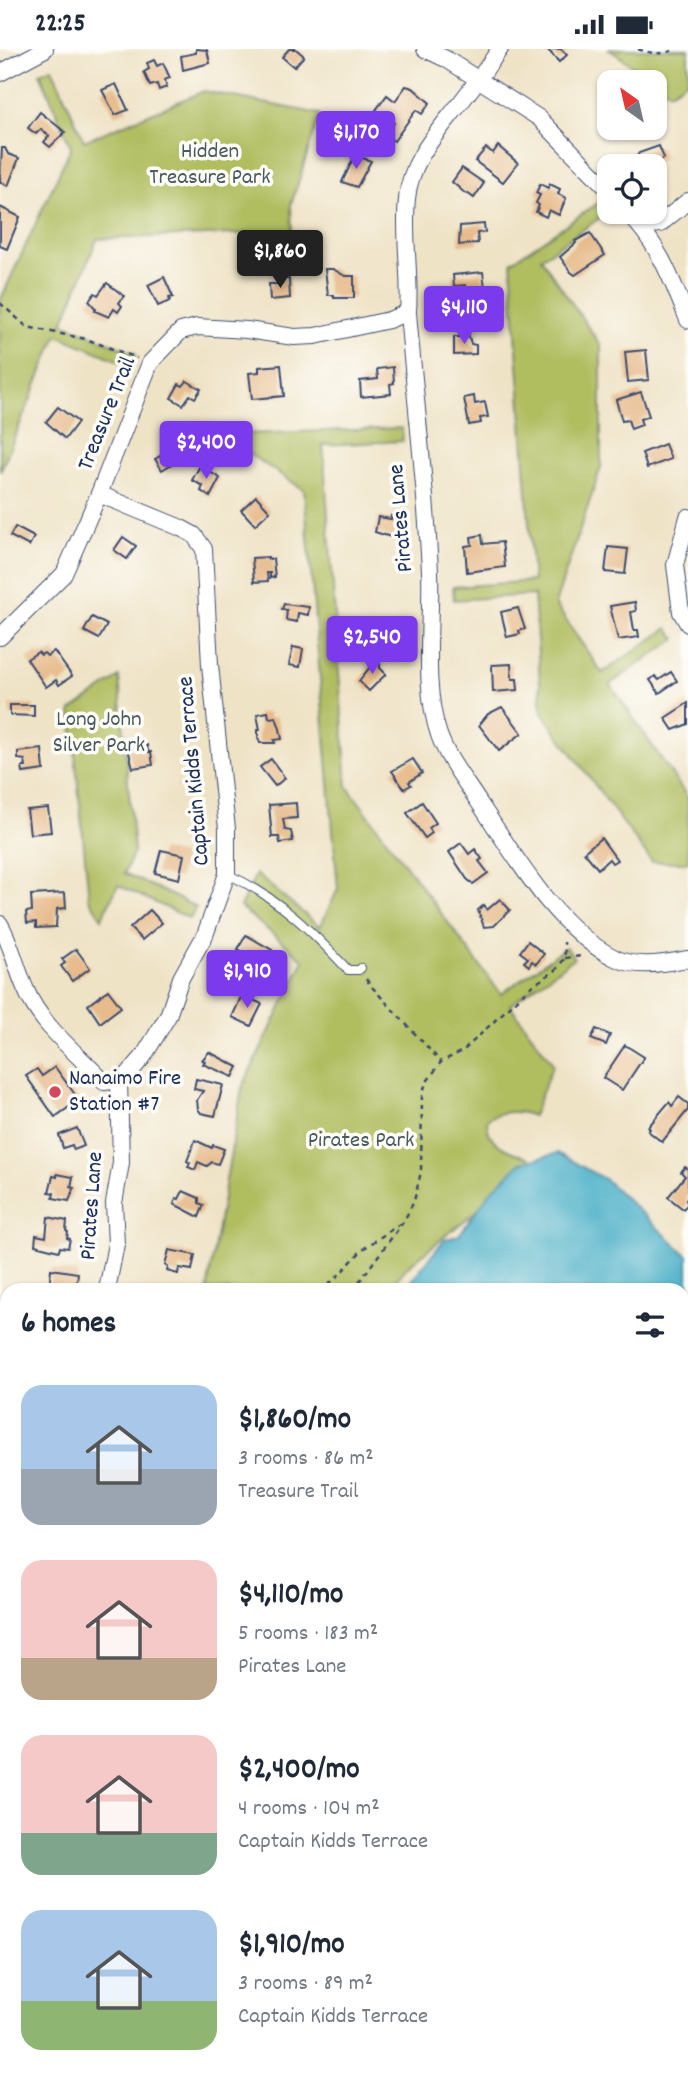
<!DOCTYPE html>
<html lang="en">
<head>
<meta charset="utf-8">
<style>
	body { margin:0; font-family:Dekko,sans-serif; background:#f6f6f7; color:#1f2937; height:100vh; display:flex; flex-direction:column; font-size:26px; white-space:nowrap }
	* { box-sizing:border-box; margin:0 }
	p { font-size:23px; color:#747a83 }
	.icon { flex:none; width:38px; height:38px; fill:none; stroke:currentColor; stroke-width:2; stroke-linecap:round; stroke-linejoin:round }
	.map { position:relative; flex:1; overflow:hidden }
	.side { position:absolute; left:0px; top:1234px; width:690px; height:800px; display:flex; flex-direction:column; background:#fff; border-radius:21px 21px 0 0; box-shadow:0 2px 5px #0004 }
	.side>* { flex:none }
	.needle { width:46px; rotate:326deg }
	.buttons { position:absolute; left:597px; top:21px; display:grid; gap:14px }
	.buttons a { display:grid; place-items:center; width:70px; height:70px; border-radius:14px; background:#fff; box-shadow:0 2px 5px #0004; font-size:35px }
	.price { position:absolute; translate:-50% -60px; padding:0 16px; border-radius:7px; background:#7c3aed; color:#fff; font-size:23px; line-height:46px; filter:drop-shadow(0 2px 4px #0008) }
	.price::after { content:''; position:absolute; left:50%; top:42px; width:21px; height:16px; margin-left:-10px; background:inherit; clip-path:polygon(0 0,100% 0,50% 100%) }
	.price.on { background:#222; color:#fff }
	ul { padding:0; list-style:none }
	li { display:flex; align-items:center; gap:21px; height:175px; padding:0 21px }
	li span { display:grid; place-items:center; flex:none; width:196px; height:140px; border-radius:21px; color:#555 }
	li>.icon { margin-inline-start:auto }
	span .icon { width:84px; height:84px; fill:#fffc; stroke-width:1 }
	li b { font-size:30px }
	h2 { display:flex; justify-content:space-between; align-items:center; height:84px; padding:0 21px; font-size:30px }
	.status { display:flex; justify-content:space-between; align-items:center; height:49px; padding:0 35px; background:#fff; direction:ltr }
	.status svg { height:19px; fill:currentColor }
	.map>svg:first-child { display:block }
</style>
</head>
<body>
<div class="status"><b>22:25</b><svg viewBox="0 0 49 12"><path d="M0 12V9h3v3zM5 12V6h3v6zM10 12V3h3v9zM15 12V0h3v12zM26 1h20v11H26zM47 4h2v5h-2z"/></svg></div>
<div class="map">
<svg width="688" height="2032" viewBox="0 0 688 2032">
	<rect width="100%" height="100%" fill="#fdfcf7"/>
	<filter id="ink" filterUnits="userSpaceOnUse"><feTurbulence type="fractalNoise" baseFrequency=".0143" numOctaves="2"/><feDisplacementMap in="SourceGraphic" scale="14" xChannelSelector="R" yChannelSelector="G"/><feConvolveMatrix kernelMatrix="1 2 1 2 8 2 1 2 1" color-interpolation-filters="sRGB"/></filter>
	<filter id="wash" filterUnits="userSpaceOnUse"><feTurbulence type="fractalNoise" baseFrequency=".00686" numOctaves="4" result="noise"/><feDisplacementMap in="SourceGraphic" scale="28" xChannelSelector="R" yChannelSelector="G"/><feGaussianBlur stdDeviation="1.57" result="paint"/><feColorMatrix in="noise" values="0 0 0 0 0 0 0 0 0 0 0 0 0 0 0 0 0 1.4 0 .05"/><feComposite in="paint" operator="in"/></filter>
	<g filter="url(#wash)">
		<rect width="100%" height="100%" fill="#efe3c6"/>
		<g fill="#b0be61" stroke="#667660" stroke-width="2">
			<polygon points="609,0 688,0 688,31 670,43"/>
			<polygon points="52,19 84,92 204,42 320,65 291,156 292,183 97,190 63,274 136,305 131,317 57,286 0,423 0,252 71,98 40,24"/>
			<polygon points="600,153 607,164 541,209 601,297 601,418 555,555 602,624 668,579 676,590 610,635 688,749 688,813 652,813 542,664 534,546 454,551 453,538 533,532 511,213"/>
			<path d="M402 379 403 392 323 396 347 737 501 945 566 898 574 909 510 956 553 1015 533 1067C519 1061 499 1061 487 1071 486 1096 509 1102 529 1109L533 1116 407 1218 388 1241H207L242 1039 304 911 240 858 256 825 320 878 338 840 304 441 237 397 245 385Z"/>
			<polygon points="119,628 134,803 124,824 196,858 190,870 118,836 102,869 89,850 71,662"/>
		</g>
		<polygon fill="#48afc7" stroke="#326f92" stroke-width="2" points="558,1104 606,1131 688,1207 688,2032 0,2032 0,1510 7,1513 7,2026 682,2026 682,1241 404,1241 444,1191 459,1186 491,1142 520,1114"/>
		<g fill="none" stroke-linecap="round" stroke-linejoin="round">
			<g stroke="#2b5c83" stroke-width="2" stroke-dasharray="9 7" stroke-linecap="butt">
				<polyline points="0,1653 7,1656"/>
				<polyline points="33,2026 33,2032"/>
			</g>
		</g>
		<g id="blocks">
			<g fill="#e7bb8c">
				<polygon points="196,0 207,1 210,14 183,21 181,7 196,4"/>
				<polygon points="289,0 296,0 304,7 294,18 282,8"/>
				<polygon points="547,0 561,0 567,6 559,13"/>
				<polygon points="154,11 157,17 163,14 170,29 164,31 167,38 159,41 157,35 150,37 144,23 149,20 147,14"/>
				<polygon points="116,35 128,61 115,66 102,41"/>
				<polygon points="406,37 413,39 430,54 422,65 416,61 394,92 385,86 394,74 376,61 387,46 395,52"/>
				<polygon points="40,63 65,83 50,98 44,93 49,87 41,80 36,85 28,79"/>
				<polygon points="498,97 518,114 503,133 475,112 486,99 493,104"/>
				<polygon points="659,97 664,109 650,117 641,117 637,107 639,104"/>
				<polygon points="2,99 5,99 8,105 19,109 8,137 0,133"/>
				<polygon points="355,106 371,112 357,138 342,133"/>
				<polygon points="462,119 484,134 474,149 467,144 466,145 452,133"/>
				<polygon points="540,135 548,139 550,135 560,140 558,145 566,149 559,166 549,161 546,168 536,163 539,156 536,154 540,146 536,144"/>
				<polygon points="0,158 20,168 7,200 0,197"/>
				<polygon points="484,175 485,183 477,184 478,194 459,196 460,177"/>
				<polygon points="590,184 605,206 575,226 571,223 560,208 576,194 575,192"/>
				<polygon points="325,220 333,220 345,227 354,227 354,249 334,249 334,246 328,246"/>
				<polygon points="483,223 486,247 466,249 465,236 454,237 453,226"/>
				<polygon points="164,228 173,248 169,249 170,252 158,257 148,236"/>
				<polygon points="282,230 289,230 290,249 270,251 269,235 282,235"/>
				<polygon points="107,234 124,247 119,254 122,257 118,263 114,260 109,268 95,262 96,260 89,252 95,244 98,246"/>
				<polygon points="464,284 468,284 471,295 476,296 476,305 454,306 454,288 464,288"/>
				<polygon points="646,301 649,331 628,333 625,303"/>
				<polygon points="281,316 284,347 252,350 249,324 259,323 259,318"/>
				<polygon points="393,318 394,334 390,335 391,345 361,348 360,332 378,330 377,320"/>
				<polygon points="187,332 201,340 195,349 190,346 183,356 171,349 179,335 183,337"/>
				<polygon points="641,343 649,367 640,370 642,376 631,380 628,371 622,372 616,351"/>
				<polygon points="474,347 475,355 485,353 488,368 480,369 481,374 469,376 464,349"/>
				<polygon points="58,358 78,373 65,390 46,373"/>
				<polygon points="665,395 671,410 647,419 642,404"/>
				<polygon points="174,399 180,410 162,421 155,410"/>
				<polygon points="200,417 220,429 210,448 201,442 203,437 192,431"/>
				<polygon points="256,447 270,462 255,476 241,461"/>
				<polygon points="396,463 402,464 397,490 375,483 378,468 391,470 391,467 395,468"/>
				<polygon points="15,478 34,488 29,497 10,487"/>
				<polygon points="482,486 483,495 502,493 505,518 467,523 465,497 472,496 471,488"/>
				<polygon points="123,488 136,497 127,510 114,501"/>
				<polygon points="608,498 628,500 625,525 605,523"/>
				<polygon points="268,508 268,510 273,510 275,528 270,529 270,524 267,524 268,532 254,533 252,509"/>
				<polygon points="635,553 636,562 631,563 634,581 638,581 639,588 618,591 610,557"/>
				<polygon points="284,555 309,558 308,566 298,564 297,573 286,571 287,561 282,560"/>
				<polygon points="518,559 525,580 519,582 520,585 507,588 501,563"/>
				<polygon points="92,568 107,576 99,590 84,582"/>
				<polygon points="293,598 303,600 300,618 289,616"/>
				<polygon points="54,602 72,627 59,636 56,631 46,638 27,610 38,603 41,606 44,604 47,607"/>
				<polygon points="374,613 380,615 380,619 386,625 369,642 359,632"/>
				<polygon points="511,615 512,630 517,630 518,641 493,643 492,616"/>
				<polygon points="671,623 677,632 659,644 650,631 655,627 659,631"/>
				<polygon points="688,654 688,675 673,681 665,669"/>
				<polygon points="10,656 34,656 34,667 10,666"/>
				<polygon points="502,658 522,684 499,702 479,676 488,665"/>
				<polygon points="268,663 269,669 276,668 280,680 282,690 274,691 275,694 260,694 258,688 258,681 260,681 257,665"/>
				<polygon points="147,696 148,703 151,703 153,716 133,719 128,700"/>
				<polygon points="42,700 44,721 23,724 22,718 26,718 25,711 18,710 18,703"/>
				<polygon points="271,710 285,729 275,737 260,718"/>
				<polygon points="413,710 422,724 409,733 411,736 404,740 392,722"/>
				<polygon points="422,753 436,774 429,779 432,784 425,789 407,764"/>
				<polygon points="296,754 297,769 283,770 285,781 291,782 293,792 280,794 279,788 272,788 269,756"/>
				<polygon points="48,759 51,783 30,785 27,761"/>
				<polygon points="601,789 617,811 612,814 609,810 598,820 584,803"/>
				<polygon points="461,794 469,805 475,800 482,810 479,812 488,824 473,835 467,830 449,803"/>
				<polygon points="161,801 184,806 179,830 155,824"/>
				<polygon points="65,844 66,859 57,860 56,878 36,879 36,873 27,874 26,863 32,862 31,846"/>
				<polygon points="500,850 510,861 494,877 484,878 478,861 484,856 487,861"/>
				<polygon points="150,861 162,874 142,891 130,879"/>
				<polygon points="246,886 272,901 271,903 273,904 272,908 269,907 265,915 238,900"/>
				<polygon points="528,892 544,905 536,915 532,912 529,917 524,913 528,909 520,903"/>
				<polygon points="76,900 90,919 72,932 61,917 65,914 62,910"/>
				<polygon points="108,941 121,958 100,974 88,956"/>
				<polygon points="242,946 262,955 251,977 232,968"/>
				<polygon points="596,980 610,986 606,996 591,990"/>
				<polygon points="625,996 644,1008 622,1041 603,1029"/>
				<polygon points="209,1003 238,1018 233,1028 203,1015 205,1012 202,1011"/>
				<polygon points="55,1018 79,1051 55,1068 26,1027 37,1020 42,1027"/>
				<polygon points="196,1030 223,1036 215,1067 201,1064 198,1060 197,1051 203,1042 194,1040"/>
				<polygon points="679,1048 688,1055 688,1061 662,1093 648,1082 650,1080 648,1078 669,1053 672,1057"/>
				<polygon points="77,1079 84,1097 74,1101 72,1096 63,1099 59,1086"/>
				<polygon points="195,1091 212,1099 213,1096 224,1100 218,1115 212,1113 207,1117 198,1113 195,1121 188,1118 190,1114 187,1112"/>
				<polygon points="685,1118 688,1120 688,1148 686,1151 688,1155 683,1160 668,1148 685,1127 681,1123"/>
				<polygon points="57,1125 73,1128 71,1138 74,1139 69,1152 53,1149 54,1144 49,1143 53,1127 57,1128"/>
				<polygon points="183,1142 199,1149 199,1154 204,1156 199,1168 174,1155 176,1149 179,1150"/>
				<polygon points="48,1168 67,1172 66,1182 68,1183 67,1189 70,1190 68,1199 60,1198 59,1202 35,1196 36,1186 46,1188"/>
				<polygon points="169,1201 195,1206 192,1221 179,1219 178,1225 167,1222 168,1217 165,1216"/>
				<polygon points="51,1220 78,1224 76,1241 49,1239"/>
				<polygon points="0,1437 3,1440 0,1444 7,1450 7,1472 0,1470"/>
			</g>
		</g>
	</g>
	<g filter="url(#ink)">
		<use href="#blocks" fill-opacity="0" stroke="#3b4a6e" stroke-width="2"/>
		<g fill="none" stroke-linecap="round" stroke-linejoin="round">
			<g stroke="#3b4a6e" stroke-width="10">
				<path id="lane" d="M227 825C276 847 311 881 348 921H359L361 919"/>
			</g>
			<g stroke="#3b4a6e" stroke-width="18">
				<g id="street">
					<polyline points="425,0 446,10 539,69 609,141"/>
					<path d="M500 0C487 19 473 38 458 57 436 85 410 112 407 150 403 188 411 226 408 263 415 350 426 436 430 523 432 576 422 635 439 686 448 711 466 733 480 755 515 807 556 880 615 909 638 920 664 914 688 910"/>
					<polyline points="0,24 45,0"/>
					<path d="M626 163C657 190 673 233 688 271"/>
					<polyline points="642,177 660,175 688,152"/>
					<polyline points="99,445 181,479 194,486 204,500 210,616 227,780 227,825 205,886 181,929 168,967 143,1008 124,1030 119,1031"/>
					<polyline points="688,468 675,516 681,563 688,575"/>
					<polyline points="0,588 64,525 99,445 150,314 181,282 197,278 247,281 294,288 315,287 389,271 408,263"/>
					<path d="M0 875C12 896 16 919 26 941 41 977 78 1005 104 1033L119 1031 121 1114 114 1154 116 1195 107 1241"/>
				</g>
			</g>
			<g stroke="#3b4a6e" stroke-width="2.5" stroke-dasharray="5 5" stroke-linecap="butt">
				<path d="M638 0C652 5 663 6 677 0"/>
				<polyline points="0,254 27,278 86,290 137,309"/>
				<polyline points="565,909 582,907"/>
				<polyline points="366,930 371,937 441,1013"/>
				<polyline points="320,1241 334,1231 363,1200 401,1174"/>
				<polyline points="353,1241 404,1172 414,1152 421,1123 422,1046 426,1034 441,1013 464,1001 529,939 556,921 565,909 564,893"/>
				<polyline points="0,1556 7,1545"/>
			</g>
			<use href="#lane" stroke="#fff" stroke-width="8"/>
			<use href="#street" stroke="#fff" stroke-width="16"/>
		</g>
	</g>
	<circle fill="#d1495b" stroke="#fdfcf7" stroke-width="2.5" cx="55" cy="1043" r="7"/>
	<g text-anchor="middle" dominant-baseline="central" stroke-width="7" stroke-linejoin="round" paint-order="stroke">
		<g font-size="23" fill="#485a5f" stroke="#fdfcf7">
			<text x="210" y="103">Hidden<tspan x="210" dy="26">Treasure Park</tspan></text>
			<text x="99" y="671">Long John<tspan x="99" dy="26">Silver Park</tspan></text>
			<text x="361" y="1092">Pirates Park</text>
		</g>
		<g font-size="23" fill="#1b2f5e" stroke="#fdfcf7">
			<text transform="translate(108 365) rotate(-68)">Treasure Trail</text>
			<text transform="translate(402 469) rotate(-95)">Pirates Lane</text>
			<text transform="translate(195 722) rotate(-95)">Captain Kidds Terrace</text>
			<text transform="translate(93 1157) rotate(-86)">Pirates Lane</text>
		</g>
		<g font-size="23" fill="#1b2f5e" stroke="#fdfcf7" text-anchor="start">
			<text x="69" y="1030">Nanaimo Fire<tspan x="69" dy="26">Station #7</tspan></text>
		</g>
	</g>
</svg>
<div class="buttons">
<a><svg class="needle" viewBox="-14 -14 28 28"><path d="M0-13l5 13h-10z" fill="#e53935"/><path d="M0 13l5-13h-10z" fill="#747a83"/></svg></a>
<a><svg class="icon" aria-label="locate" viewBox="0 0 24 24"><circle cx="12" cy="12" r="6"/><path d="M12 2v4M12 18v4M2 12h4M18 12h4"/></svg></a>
</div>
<b class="price" style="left:356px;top:122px">$1,170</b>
<b class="price on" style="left:280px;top:241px">$1,860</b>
<b class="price" style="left:464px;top:297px">$4,110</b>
<b class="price" style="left:206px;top:432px">$2,400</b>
<b class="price" style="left:372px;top:627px">$2,540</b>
<b class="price" style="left:247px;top:961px">$1,910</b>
<section class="side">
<h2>6 homes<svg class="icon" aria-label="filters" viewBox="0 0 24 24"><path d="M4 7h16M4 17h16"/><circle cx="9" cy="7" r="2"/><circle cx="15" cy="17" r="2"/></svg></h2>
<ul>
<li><span style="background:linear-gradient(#a9c7e8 60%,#9aa5b1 0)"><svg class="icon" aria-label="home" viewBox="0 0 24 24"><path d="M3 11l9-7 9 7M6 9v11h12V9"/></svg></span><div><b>$1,860/mo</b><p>3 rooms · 86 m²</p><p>Treasure Trail</p></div></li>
<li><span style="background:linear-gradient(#f6c9c9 70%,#b9a48a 0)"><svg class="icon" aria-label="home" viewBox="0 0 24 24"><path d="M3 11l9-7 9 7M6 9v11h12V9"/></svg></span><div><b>$4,110/mo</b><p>5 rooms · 183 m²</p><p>Pirates Lane</p></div></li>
<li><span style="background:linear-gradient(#f6c9c9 70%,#7fa58c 0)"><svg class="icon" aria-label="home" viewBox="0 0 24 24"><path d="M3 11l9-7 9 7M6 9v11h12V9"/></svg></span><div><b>$2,400/mo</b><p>4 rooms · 104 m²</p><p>Captain Kidds Terrace</p></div></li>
<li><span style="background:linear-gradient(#a9c7e8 65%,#8fb573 0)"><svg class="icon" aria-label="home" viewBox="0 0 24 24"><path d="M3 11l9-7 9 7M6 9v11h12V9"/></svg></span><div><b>$1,910/mo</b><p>3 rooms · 89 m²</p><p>Captain Kidds Terrace</p></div></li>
</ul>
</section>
</div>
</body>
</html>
